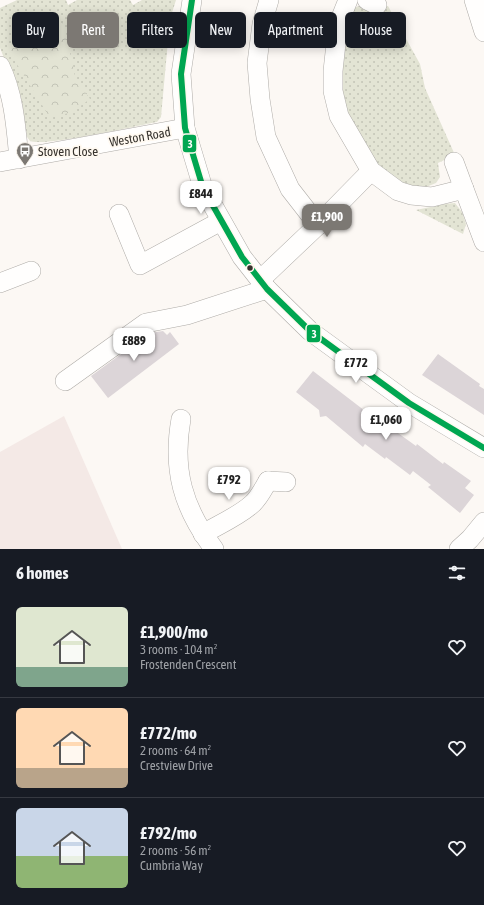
<!DOCTYPE html>
<html lang="en">
<head>
<meta charset="utf-8">
<style>
	body { margin:0; font-family:"Asap Condensed",sans-serif; background:#242831; color:#f1f3f6; height:100vh; display:flex; flex-direction:column; font-size:15px; white-space:nowrap }
	* { box-sizing:border-box; margin:0 }
	p { font-size:13px; color:#9ea1a6 }
	.icon { flex:none; width:22px; height:22px; fill:none; stroke:currentColor; stroke-width:2; stroke-linecap:round; stroke-linejoin:round }
	.map { position:relative; height:549px; overflow:hidden }
	.details { display:flex; flex-direction:column; background:#171b24; flex:1 }
	.details>* { flex:none }
	.guide { position:absolute; left:12px; top:12px; width:460px; height:36px; display:flex; gap:8px }
	.price { position:absolute; translate:-50% -34px; padding:0 9px; border-radius:8px; background:#fff; color:#222; font-size:13px; line-height:26px; filter:drop-shadow(0 1px 2px #0008) }
	.price::after { content:''; position:absolute; left:50%; top:24px; width:12px; height:9px; margin-left:-6px; background:inherit; clip-path:polygon(0 0,100% 0,50% 100%) }
	.price.active { background:#7c7873; color:#fff }
	ul { padding:0; list-style:none }
	li { display:flex; align-items:center; gap:12px; height:100px; padding:0 16px }
	li+li { border-top:1px solid #363941 }
	li span { display:grid; place-items:center; flex:none; width:112px; height:80px; border-radius:6px; color:#555 }
	li>.icon { margin-inline-start:auto }
	span .icon { width:48px; height:48px; fill:#fffc; stroke-width:1 }
	li b { font-size:17px }
	h2 { display:flex; justify-content:space-between; align-items:center; height:48px; padding:0 16px; font-size:17px }
	.pill { padding:0 14px; border-radius:6px; background:#171b24; box-shadow:0 2px 10px #0003; font-size:14px; line-height:36px }
	.pill.active { background:#7c7873; color:#fff }
	.map>svg:first-child { display:block }
</style>
</head>
<body>
<div class="map">
<svg width="484" height="549" viewBox="0 0 484 549">
	<defs>
		<pattern id="grass-dots" width="8" height="8" patternUnits="userSpaceOnUse"><rect width="8" height="8" fill="#e3e4d4"/><path d="M2 2h.1M6 6h.1" fill="none" stroke="#c3c4b6" stroke-width="1.8" stroke-linecap="round"/></pattern>
		<pattern id="park-crowns" width="20" height="18" patternUnits="userSpaceOnUse"><rect width="20" height="18" fill="#e3e4d4"/><path d="M2 6a3 3 0 1 1 6 0M12 15a3 3 0 1 1 6 0" fill="none" stroke="#c3c4b6"/></pattern>
	</defs>
	<rect width="100%" height="100%" fill="#fcf8f4"/>
	<polygon fill="#f4e9e6" points="64,416 122,549 0,549 0,452"/>
	<g fill="url(#grass-dots)">
		<path d="M17 0H66L68 5 77 0H130L133 5 142 0H176L170 19 161 117 157 122C136 126 44 147 30 141L27 137 22 102 0 48V8Z"/>
		<polygon points="362,5 388,6 420,64 425,88 455,155 438,163 440,177 436,183 426,187 412,188 401,183 374,164 346,122 337,70 351,9"/>
		<polygon points="455,203 462,212 466,224 463,234 416,210 445,204"/>
	</g>
	<polygon fill="url(#park-crowns)" points="64,23 75,77 90,99 72,112 50,118 7,48"/>
	<g fill="#dcd5d8">
		<polygon points="163,331 167,335 170,332 179,344 108,398 91,376 150,333"/>
		<polygon points="438,354 480,384 479,386 484,389 484,415 422,375"/>
		<polygon points="313,371 369,414 370,413 416,446 417,444 443,464 444,462 471,481 465,488 474,495 460,513 428,487 431,485 413,471 410,475 386,457 385,459 365,444 363,447 326,416 320,417 319,410 296,392"/>
	</g>
	<g fill="none" stroke-linecap="round" stroke-linejoin="round">
		<g stroke="#aeaba7" stroke-width="20">
			<g id="minor">
				<polyline points="192,0 181,74 185,128 203,188 242,257 267,289 310,331 409,403 484,448"/>
				<polyline points="269,0 262,24 257,63 260,99 266,137 290,189 318,225"/>
				<polyline points="348,0 338,25 333,71 333,91 339,116 371,171 398,191 411,195 432,197 464,189 484,242"/>
				<polyline points="367,0 377,5"/>
				<polyline points="474,0 484,32"/>
				<path d="M0 66C14 95 16 127 19 159"/>
				<polyline points="0,162 185,128"/>
				<polyline points="454,162 464,189"/>
				<polyline points="119,214 140,265 221,221"/>
				<polyline points="260,280 318,225 371,171"/>
				<polyline points="0,283 31,271"/>
				<polyline points="65,381 146,323 187,315 267,289"/>
				<path d="M181 419C172 470 183 508 214 549"/>
				<polyline points="268,481 286,482"/>
				<path d="M203 534C218 525 239 516 252 504 259 498 263 489 268 481"/>
				<polyline points="459,549 470,539 484,522"/>
			</g>
		</g>
		<use href="#minor" stroke="#fffefd" stroke-width="19"/>
		<g stroke="#fff9f0" stroke-width="9">
			<polyline id="bus-1" points="192,0 181,74 185,128 203,188 242,257 267,289 310,331 409,403 484,448"/>
		</g>
		<use href="#bus-1" stroke="#00a651" stroke-width="6"/>
	</g>
	<defs>
		<g id="bus-pin" transform="scale(0.9)"><path d="M0 17L-7.5 6A9.5 9.5 0 1 1 7.5 6Z" fill="#7c7873" stroke="#fff9f0"/><path d="M-5-6H5V4H4V6H2V4H-2V6H-4V4H-5ZM-3.5-4V0h7V-4ZM-3.5 1.2v1.5H-2V1.2ZM2 1.2v1.5H3.5V1.2Z" fill="#fff"/></g>
	</defs>
	<g fill-rule="evenodd">
		<use href="#bus-pin" x="25" y="151"/>
	</g>
	<circle fill="#37332e" stroke="#fff9f0" stroke-width="1.5" cx="250" cy="268" r="3.5"/>
	<g text-anchor="middle" dominant-baseline="central" stroke-width="3.5" stroke-linejoin="round" paint-order="stroke">
		<g font-size="13" fill="#37332e" stroke="#fff9f0">
			<text transform="translate(140 137) rotate(-10)">Weston Road</text>
		</g>
		<g font-size="13" fill="#37332e" stroke="#fff9f0" text-anchor="start">
			<text x="38" y="151">Stoven Close</text>
		</g>
	</g>
	<g stroke="#fff9f0" stroke-width="1.5">
		<rect x="182" y="134" width="15" height="19" rx="4" fill="#00a651"/>
		<rect x="306" y="324" width="15" height="19" rx="4" fill="#00a651"/>
	</g>
	<g font-size="11" text-anchor="middle" font-weight="bold" fill="#fff">
		<text x="190" y="148">3</text>
		<text x="314" y="338">3</text>
	</g>
</svg>
<b class="price" style="left:201px;top:215px">£844</b>
<b class="price active" style="left:327px;top:238px">£1,900</b>
<b class="price" style="left:134px;top:362px">£889</b>
<b class="price" style="left:356px;top:384px">£772</b>
<b class="price" style="left:386px;top:441px">£1,060</b>
<b class="price" style="left:229px;top:501px">£792</b>
<div class="guide">
<a class="pill">Buy</a>
<a class="pill active">Rent</a>
<a class="pill">Filters</a>
<a class="pill">New</a>
<a class="pill">Apartment</a>
<a class="pill">House</a>
</div>
</div>
<section class="details">
<h2>6 homes<svg class="icon" aria-label="filters" viewBox="0 0 24 24"><path d="M4 7h16M4 17h16"/><circle cx="9" cy="7" r="2"/><circle cx="15" cy="17" r="2"/></svg></h2>
<ul>
<li><span style="background:linear-gradient(#dfe7d0 75%,#7fa58c 0)"><svg class="icon" aria-label="home" viewBox="0 0 24 24"><path d="M3 11l9-7 9 7M6 9v11h12V9"/></svg></span><div><b>£1,900/mo</b><p>3 rooms · 104 m²</p><p>Frostenden Crescent</p></div><svg class="icon" aria-label="heart" viewBox="0 0 24 24"><path d="M12 20l-8-8c-3-5 5-10 8-4 3-6 11-1 8 4z"/></svg></li>
<li><span style="background:linear-gradient(#ffd9b3 75%,#b9a48a 0)"><svg class="icon" aria-label="home" viewBox="0 0 24 24"><path d="M3 11l9-7 9 7M6 9v11h12V9"/></svg></span><div><b>£772/mo</b><p>2 rooms · 64 m²</p><p>Crestview Drive</p></div><svg class="icon" aria-label="heart" viewBox="0 0 24 24"><path d="M12 20l-8-8c-3-5 5-10 8-4 3-6 11-1 8 4z"/></svg></li>
<li><span style="background:linear-gradient(#c9d6e8 60%,#8fb573 0)"><svg class="icon" aria-label="home" viewBox="0 0 24 24"><path d="M3 11l9-7 9 7M6 9v11h12V9"/></svg></span><div><b>£792/mo</b><p>2 rooms · 56 m²</p><p>Cumbria Way</p></div><svg class="icon" aria-label="heart" viewBox="0 0 24 24"><path d="M12 20l-8-8c-3-5 5-10 8-4 3-6 11-1 8 4z"/></svg></li>
</ul>
</section>
</body>
</html>
